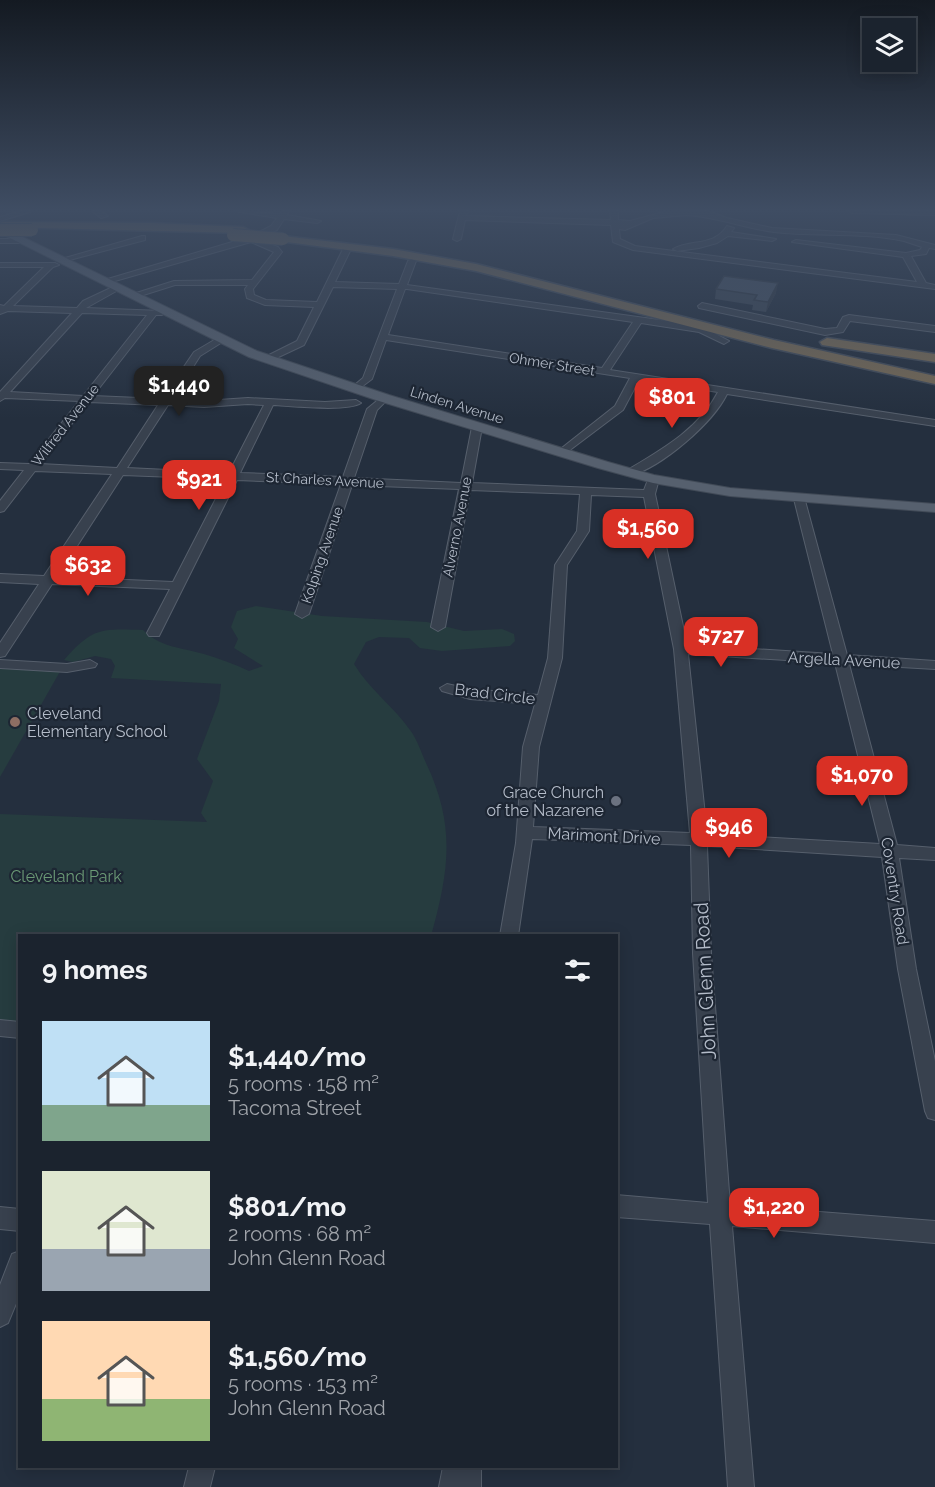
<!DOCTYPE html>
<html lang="en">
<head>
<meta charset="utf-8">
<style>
	body { margin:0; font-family:Raleway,sans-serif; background:#282f3a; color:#f1f3f6; height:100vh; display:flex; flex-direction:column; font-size:22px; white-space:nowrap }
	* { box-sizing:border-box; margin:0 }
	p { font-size:20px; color:#a0a4aa }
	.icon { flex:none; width:33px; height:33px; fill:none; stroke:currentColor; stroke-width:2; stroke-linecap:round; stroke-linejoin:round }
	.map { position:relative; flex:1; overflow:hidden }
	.sheet { position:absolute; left:18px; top:934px; width:600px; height:534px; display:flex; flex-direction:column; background:#1b232e; border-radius:0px; box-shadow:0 3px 15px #0003,0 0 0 2px #39404a }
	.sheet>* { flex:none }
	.buttons { position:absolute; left:862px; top:18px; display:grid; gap:12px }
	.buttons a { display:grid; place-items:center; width:54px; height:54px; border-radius:0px; background:#1b232e; box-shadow:0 3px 15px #0003,0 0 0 2px #39404a; font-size:30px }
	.price { position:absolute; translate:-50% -51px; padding:0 14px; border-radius:12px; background:#d93025; color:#fff; font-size:20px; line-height:39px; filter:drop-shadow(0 2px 3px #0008) }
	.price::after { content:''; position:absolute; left:50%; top:36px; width:18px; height:14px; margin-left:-9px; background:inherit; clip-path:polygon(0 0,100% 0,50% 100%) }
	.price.current { background:#222; color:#fff }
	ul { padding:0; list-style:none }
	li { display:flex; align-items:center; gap:18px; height:150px; padding:0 24px }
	li span { display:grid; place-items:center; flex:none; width:168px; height:120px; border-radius:0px; color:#555 }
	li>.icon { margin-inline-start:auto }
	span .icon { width:72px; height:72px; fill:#fffc; stroke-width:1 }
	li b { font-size:26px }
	h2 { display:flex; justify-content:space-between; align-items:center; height:72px; padding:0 24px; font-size:26px }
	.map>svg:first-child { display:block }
</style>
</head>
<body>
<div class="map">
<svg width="935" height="1487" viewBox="0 0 935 1487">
	<rect width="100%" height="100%" fill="#242f3e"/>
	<g fill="#263c3f">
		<path d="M256 606 322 616 427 622 464 631 502 629 514 634 515 641 510 646 442 651 420 648 409 638 379 637 366 642 354 664C369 689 393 706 410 730 417 739 421 752 426 763 456 826 449 871 431 936H20L19 1030 0 1028V814L207 822 201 813 213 781 197 759 219 701 221 684 111 678 115 666 111 659 95 656 73 662 64 660C93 627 101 629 143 630 159 647 183 648 204 654 220 659 234 664 249 671L263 666 234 648 238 639 231 627 237 611Z"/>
		<polygon points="0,664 62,668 0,777"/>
	</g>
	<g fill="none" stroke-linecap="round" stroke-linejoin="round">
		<g stroke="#565f6c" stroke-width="2">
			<g id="minor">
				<polygon points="21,211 33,211 0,221 0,217"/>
				<polygon points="92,211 101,211 108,216 101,218"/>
				<path d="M235 211 280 214 282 211H289L287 215 321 221 317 223 284 219 277 230 258 239 278 247 282 252 253 289 254 295 266 300 317 302 343 249 350 251 335 282 399 284 408 261 412 259 416 261 407 285 674 322 704 328 729 341 724 344 699 332 641 323 610 370 935 420V426L727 394C713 423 662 467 630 476L626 475V471C661 450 699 429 718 392L639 380 623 410 562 456 558 455V451L615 406 630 378 386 340 372 379 356 391 351 388 363 378 397 289 333 287 304 345 268 362 265 361V357L297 341 314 307 265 305 247 298 245 289 248 285H175L134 298 130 295 174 281 252 280 274 252 251 242 108 283 101 281 249 237 271 226 277 218ZM405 289H407L633 322 602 368 388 335Z"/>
				<path d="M460 211H468L466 216 611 220 610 211H618V220L630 221 664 212 708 211 727 218 772 228 896 235 935 245V249L929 248 926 254 911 256 926 283 935 285V289L633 250 613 242 611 225 465 220 461 239 457 241 453 239ZM687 215C717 217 744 228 774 232 817 237 862 232 904 241L922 247 920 250 906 253 796 240 792 242 903 257 917 282 635 246 620 239 619 229 625 230 653 218Z"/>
				<polygon points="849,211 935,211 935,215 852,213"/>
				<path d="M727 226 734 228 731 232 776 239 772 241 728 236 717 243 699 248 677 251 673 249C691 239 714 247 727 226Z"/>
				<polygon points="142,236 145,236 145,240 62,262 58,260"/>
				<polygon points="0,239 23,239 27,241 23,243 0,243"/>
				<path d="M0 263H55L59 265 53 267 13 306 77 308 83 301 117 285H120V289L86 308 162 311V315H156L93 396 162 399 194 352 221 336 226 339 224 341 200 356 172 400 204 401 248 398 325 402 356 400 361 403C348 412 292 406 273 405L240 473 343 477 367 409 384 395 389 398 377 410 354 478 461 483 472 427 477 424 482 427 472 483 644 490 649 477H657L659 479 655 494 687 645 833 654 794 499 800 496 804 497 847 655 935 661V669L849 664 897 845 935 848V860L899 858 916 969 935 1061V1120L928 1118 925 1111 898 969 882 857 707 846 711 953 730 1205 935 1221V1243L732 1226 754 1487H728L710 1224 616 1217V1195L708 1203 693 953 691 845 532 839 518 936H500L516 843 523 747 535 704 470 699 442 691 440 688 447 684 470 689 538 695 548 658 555 565 577 531 580 494 470 490 445 627 438 631 431 627 459 489 352 485 309 614 302 618 295 614 341 484 237 480 159 636H149L147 633 170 589 52 584 5 656 0 657V643L39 584 0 582V574L44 576 112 474 35 471 4 511 0 512V501L24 470 0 469V463L29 464 79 401 5 398 0 401V392L72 313 8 311 0 314V305L4 306 44 267H0ZM82 313 147 315 83 396 10 392ZM89 402 158 405 117 468 40 464ZM248 404 264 405 229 473 127 468 168 405 204 407ZM123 475 226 479 173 582 57 577ZM591 495 644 497 674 649 690 833 533 827 539 747 562 658 567 565 589 531ZM688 654 835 663 880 844 707 834Z"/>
				<polygon points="702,303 825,329 837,328 843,317 849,315 935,326 935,332 850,321 843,332 825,335 699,308 698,306"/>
				<polygon points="0,660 67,664 90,660 97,664 95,667 67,672 0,668"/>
				<polygon points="0,1020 20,1022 20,1038 0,1036"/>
				<polygon points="0,1207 20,1209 20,1231 0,1229"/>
				<polygon points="20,1251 20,1294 8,1323 0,1327 0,1285 12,1254"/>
				<polygon points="189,1467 215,1467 210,1487 184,1487"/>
				<polygon points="443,1467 481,1467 481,1487 439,1487"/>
			</g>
		</g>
		<g stroke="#414a57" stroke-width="2">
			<polygon id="major" points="0,226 257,351 389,395 608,462 654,475 730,488 935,504 935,512 730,496 653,483 598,468 379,401 249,357 0,233"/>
		</g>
		<g stroke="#434c59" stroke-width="3">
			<g id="highway">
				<polygon points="4,222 151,223 243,227 249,230 243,233 0,227 0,223"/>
				<polygon points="283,236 393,249 476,264 774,340 935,376 935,384 772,348 476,271 393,256 279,241 277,239"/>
				<polygon points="827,338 935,354 935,362 822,345 820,342"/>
			</g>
		</g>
		<use href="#minor" fill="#38414e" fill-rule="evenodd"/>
		<use href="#major" fill="#56606e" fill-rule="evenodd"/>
		<use href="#highway" fill="#746855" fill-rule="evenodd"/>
		<g stroke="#434c59" stroke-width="14" stroke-linecap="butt">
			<g id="highway-bridge">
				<polyline points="0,230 32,230"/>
				<polyline points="233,235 283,239"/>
			</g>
		</g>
		<use href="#highway-bridge" stroke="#746855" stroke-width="12"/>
	</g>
	<polygon fill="#3b4654" points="716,289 776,293 766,312 752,310 753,305 715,299"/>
	<polygon fill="#303945" points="778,283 776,293 766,312 768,302"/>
	<polygon fill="#455162" stroke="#303945" stroke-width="1.5" points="724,276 778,283 768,302 754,300 757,295 716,289"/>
	<linearGradient id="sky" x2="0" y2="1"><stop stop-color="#141a22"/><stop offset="0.5" stop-color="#3f4d63"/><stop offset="1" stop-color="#3f4d63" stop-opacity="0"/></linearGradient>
	<rect width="935" height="419" fill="url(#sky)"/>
	<circle fill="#8d6e63" stroke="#1d2633" stroke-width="2" cx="15" cy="722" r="6"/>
	<circle fill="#6b7280" stroke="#1d2633" stroke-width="2" cx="616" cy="801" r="6"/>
	<g text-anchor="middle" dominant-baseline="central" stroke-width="4.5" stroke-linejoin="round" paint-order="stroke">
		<g font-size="14" fill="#b4bcc9" stroke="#1d2633">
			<text transform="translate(552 364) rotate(9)">Ohmer Street</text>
			<text transform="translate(457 405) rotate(17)">Linden Avenue</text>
			<text transform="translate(65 425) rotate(-52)">Wilfred Avenue</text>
			<text transform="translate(325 480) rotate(3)">St Charles Avenue</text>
			<text transform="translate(457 527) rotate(-79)">Alverno Avenue</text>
			<text transform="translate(322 555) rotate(-71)">Kolping Avenue</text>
		</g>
		<g font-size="16" fill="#b4bcc9" stroke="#1d2633">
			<text transform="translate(844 660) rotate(3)">Argella Avenue</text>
			<text transform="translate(495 694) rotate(7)">Brad Circle</text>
			<text transform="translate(604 836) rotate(3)">Marimont Drive</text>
			<text transform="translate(895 891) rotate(81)">Coventry Road</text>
		</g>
		<g font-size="16" fill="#b4bcc9" stroke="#1d2633" text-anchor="start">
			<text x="27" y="713">Cleveland<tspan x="27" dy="18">Elementary School</tspan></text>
			<text x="604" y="792" text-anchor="end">Grace Church<tspan x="604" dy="18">of the Nazarene</tspan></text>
		</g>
		<g font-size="16" fill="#6b9a76" stroke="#1d2633">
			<text x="66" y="876">Cleveland Park</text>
		</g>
		<g font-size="20" fill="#b4bcc9" stroke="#1d2633">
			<text transform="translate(705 981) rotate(-93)">John Glenn Road</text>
		</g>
	</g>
</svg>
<div class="buttons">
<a><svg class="icon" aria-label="layers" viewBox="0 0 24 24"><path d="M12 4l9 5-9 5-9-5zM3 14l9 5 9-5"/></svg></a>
</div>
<b class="price current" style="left:179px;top:417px">$1,440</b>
<b class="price" style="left:672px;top:429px">$801</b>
<b class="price" style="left:199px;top:511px">$921</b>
<b class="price" style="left:648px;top:560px">$1,560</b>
<b class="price" style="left:88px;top:597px">$632</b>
<b class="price" style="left:721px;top:668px">$727</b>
<b class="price" style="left:862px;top:807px">$1,070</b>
<b class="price" style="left:729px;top:859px">$946</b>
<b class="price" style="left:774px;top:1239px">$1,220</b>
<section class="sheet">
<h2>9 homes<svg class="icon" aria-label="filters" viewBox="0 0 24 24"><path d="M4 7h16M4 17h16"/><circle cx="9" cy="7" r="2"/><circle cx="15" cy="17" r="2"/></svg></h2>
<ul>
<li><span style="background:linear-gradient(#bfe0f5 70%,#7fa58c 0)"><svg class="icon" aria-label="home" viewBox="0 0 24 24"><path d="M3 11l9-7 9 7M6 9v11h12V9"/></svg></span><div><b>$1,440/mo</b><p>5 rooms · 158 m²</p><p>Tacoma Street</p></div></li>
<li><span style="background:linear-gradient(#dfe7d0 65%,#9aa5b1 0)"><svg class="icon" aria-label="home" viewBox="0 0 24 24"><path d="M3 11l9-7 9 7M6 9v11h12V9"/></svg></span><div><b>$801/mo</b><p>2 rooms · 68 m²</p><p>John Glenn Road</p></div></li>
<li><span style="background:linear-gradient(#ffd9b3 65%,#8fb573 0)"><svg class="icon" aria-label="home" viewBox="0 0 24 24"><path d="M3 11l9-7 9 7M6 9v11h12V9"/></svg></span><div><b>$1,560/mo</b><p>5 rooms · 153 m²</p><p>John Glenn Road</p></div></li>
</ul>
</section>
</div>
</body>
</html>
